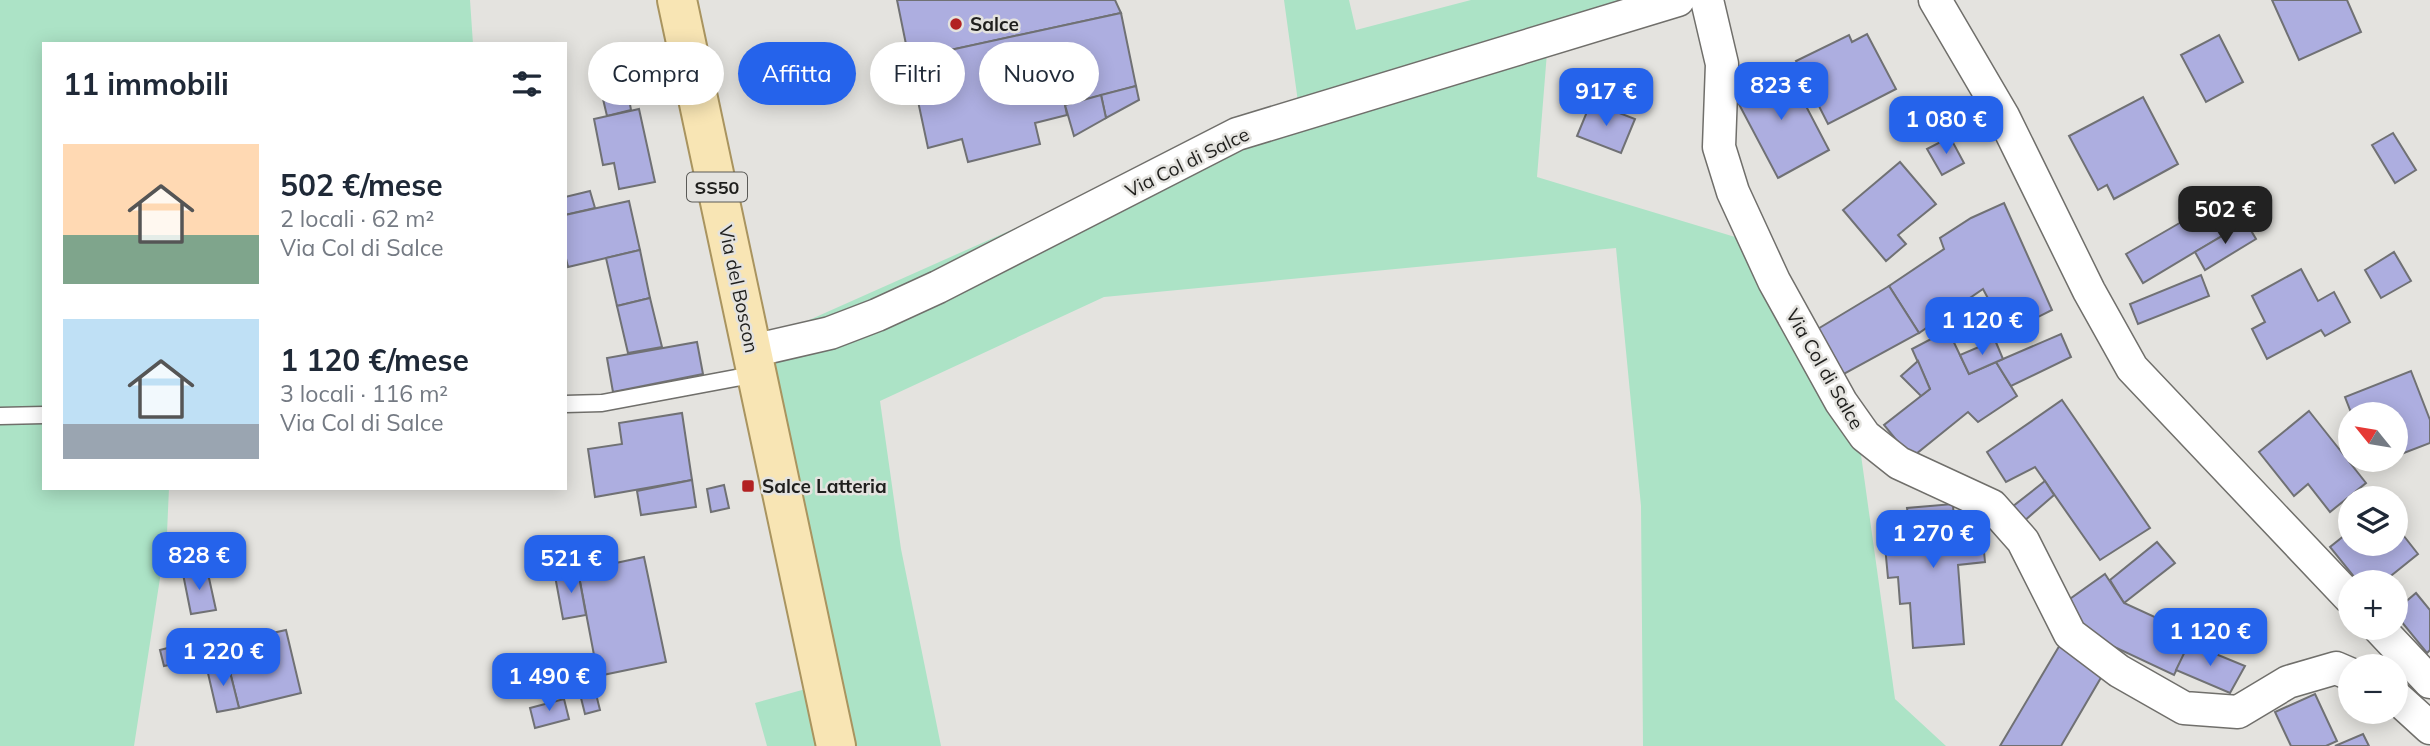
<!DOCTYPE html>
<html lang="it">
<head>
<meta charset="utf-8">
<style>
	body { margin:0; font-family:Mulish,sans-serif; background:#f2f2f3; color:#1f2937; height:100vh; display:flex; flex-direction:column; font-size:26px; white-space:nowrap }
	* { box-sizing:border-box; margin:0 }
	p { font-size:23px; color:#747a83 }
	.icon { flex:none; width:38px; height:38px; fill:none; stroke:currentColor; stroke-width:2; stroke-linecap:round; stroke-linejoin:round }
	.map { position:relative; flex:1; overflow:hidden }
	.side { position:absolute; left:42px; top:42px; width:525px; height:448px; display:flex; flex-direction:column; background:#fff; border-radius:0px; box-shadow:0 4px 18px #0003 }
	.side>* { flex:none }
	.hud { position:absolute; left:588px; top:42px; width:665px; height:63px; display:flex; gap:14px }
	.needle { width:46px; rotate:300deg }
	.tools { position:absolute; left:2338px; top:402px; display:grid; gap:14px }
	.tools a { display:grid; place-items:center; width:70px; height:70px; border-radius:50%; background:#fff; box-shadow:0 4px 18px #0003; font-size:35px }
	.price { position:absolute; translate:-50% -60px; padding:0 16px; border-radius:14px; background:#2563eb; color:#fff; font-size:23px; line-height:46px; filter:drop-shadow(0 2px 4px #0008) }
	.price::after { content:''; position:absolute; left:50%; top:42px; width:21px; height:16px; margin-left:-10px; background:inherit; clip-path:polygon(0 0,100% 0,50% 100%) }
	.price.current { background:#222; color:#fff }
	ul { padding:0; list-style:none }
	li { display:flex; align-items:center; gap:21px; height:175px; padding:0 21px }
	li span { display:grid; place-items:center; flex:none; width:196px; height:140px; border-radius:0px; color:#555 }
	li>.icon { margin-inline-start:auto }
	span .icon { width:84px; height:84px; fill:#fffc; stroke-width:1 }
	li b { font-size:30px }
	h2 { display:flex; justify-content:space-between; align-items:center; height:84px; padding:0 21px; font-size:30px }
	.pill { padding:0 24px; border-radius:32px; background:#fff; box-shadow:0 4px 18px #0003; font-size:24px; line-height:63px }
	.pill.current { background:#2563eb; color:#fff }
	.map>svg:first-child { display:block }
</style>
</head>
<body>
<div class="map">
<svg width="2430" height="746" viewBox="0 0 2430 746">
	<rect width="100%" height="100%" fill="#e4e3df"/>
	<g fill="#ace3c6">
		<polygon points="0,0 470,0 473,44 44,44 44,488 169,488 167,533 134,746 0,746"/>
		<polygon points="1284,0 1349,0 1356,30 1471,0 1678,0 1548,40 1537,177 1745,240 1861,455 1895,699 1946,746 1643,746 1641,506 1616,248 1104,297 880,401 901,549 941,746 767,746 755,703 813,687 760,342 1298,102"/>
	</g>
	<g fill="#adaee0" stroke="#707174" stroke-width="2">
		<polygon points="897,0 1115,0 1121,13 909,59"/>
		<polygon points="2272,0 2347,0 2361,32 2299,60"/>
		<polygon points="1121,13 1136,86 1065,105 1067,115 1035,123 1040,144 968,162 962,139 928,148 909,59"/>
		<polygon points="1867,34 1896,89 1828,124 1796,61 1849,35 1852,42"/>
		<polygon points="2219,35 2243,82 2206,102 2181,55"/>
		<polygon points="1785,66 1829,150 1778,178 1733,93"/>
		<polygon points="1136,86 1139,100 1106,118 1101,95"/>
		<polygon points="628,93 631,110 607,116 603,99"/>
		<polygon points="1101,95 1106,118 1074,136 1065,105"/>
		<polygon points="2143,97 2178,164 2114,199 2107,185 2098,190 2069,136"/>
		<polygon points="1591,102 1635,119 1621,153 1577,136"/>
		<polygon points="639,109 655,182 619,189 614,163 603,165 594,119"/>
		<polygon points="2393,133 2416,170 2395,183 2372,145"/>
		<polygon points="1950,137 1964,163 1942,175 1927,149"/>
		<polygon points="1900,162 1936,204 1898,235 1906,244 1886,261 1843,210"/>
		<polygon points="590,191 595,208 565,215 565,197"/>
		<polygon points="629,201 640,250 568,267 565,254 565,215"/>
		<polygon points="2004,203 2052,310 2022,325 2016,313 1999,319 1983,289 1919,333 1889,286 1944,249 1940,238 1971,218"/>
		<polygon points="2209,206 2225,234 2143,283 2126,254"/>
		<polygon points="2246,222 2256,239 2205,270 2195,252"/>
		<polygon points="640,250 650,298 617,306 606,258"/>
		<polygon points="2394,252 2411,281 2381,298 2365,270"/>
		<polygon points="2301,269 2318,301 2334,292 2350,322 2325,336 2321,330 2267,359 2252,329 2265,322 2252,296"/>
		<polygon points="2201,275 2209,296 2138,324 2130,304"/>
		<polygon points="1889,286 1919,333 1842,375 1816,330"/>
		<polygon points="650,298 662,347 628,353 617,306"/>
		<polygon points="1948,330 1969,374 1996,362 2017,396 1978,422 1968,412 1911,458 1884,425 1930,389 1912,349"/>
		<polygon points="2061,334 2071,357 2011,386 1996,362"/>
		<polygon points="1995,340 2003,359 1969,374 1960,355"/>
		<polygon points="697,342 703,374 613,392 607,358"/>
		<polygon points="1918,361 1930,389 1921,396 1901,376"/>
		<polygon points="2411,371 2430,420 2430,443 2396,456 2396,415 2352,415 2345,397"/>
		<polygon points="2062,400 2150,528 2100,560 2035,467 2006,482 1987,452"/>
		<polygon points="2309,411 2366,483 2330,512 2308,484 2294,496 2259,452"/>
		<polygon points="682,413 692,480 595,497 588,449 622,444 619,423"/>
		<polygon points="692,480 696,507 641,515 637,491"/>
		<polygon points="2045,481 2054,495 2023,522 2012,507"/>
		<polygon points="724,485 729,508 711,512 707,489"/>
		<polygon points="1953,504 1954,522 1981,520 1985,562 1958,565 1964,644 1913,648 1910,603 1900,604 1898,577 1888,578 1883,524 1909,522 1907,508"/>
		<polygon points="2396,526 2418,554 2382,583 2359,583 2330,547 2350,531 2350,544 2396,544"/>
		<polygon points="2157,542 2175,563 2124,603 2110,580"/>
		<polygon points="644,557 666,662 598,676 578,571"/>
		<polygon points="207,569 216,610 191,614 183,574"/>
		<polygon points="578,571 586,615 563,619 555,576"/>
		<polygon points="2105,574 2124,603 2194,635 2174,675 2091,636 2067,601"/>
		<polygon points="2416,593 2430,610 2430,650 2427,653 2396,615 2396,610"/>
		<polygon points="286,630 301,693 239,708 223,644"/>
		<polygon points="2061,643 2106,669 2061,746 2000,746"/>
		<polygon points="2189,643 2245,666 2230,693 2176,670"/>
		<polygon points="179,645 183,662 164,666 160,650"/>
		<polygon points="228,664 239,708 217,712 207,669"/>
		<polygon points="595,690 600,710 585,714 580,694"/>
		<polygon points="2315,694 2337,741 2326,746 2291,746 2275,712"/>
		<polygon points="564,699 569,719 535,728 530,708"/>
		<polygon points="2363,734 2369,746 2335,746"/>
	</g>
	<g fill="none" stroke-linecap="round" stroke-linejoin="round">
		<g stroke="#706f6b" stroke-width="19">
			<g id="lane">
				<polyline points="565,404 602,403 757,374"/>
				<polyline points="0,416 44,415"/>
			</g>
		</g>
		<g stroke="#706f6b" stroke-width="35">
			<g id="street">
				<polyline points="1707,0 1722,64 1719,147 1733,192 1774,281 1841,402 1865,436 1899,463 1992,506 2023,541 2070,634 2119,671 2184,708 2238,712 2288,682 2336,668 2350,674"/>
				<polyline points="1935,0 2003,116 2089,291 2132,368 2350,598"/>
				<polyline points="752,351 830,333 877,315 938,287 1237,134 1678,0"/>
				<polyline points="2379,628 2430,682"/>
				<polyline points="2396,697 2430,728"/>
			</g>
		</g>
		<g stroke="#a9945f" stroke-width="42">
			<polyline id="primary" points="677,0 836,746"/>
		</g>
		<use href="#lane" stroke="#fff" stroke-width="16"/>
		<use href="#street" stroke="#fff" stroke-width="32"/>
		<use href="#primary" stroke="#f8e5b4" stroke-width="38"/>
	</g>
	<g fill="#b22122" stroke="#e4e3df" stroke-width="2.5">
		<circle cx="956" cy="24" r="7"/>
		<rect x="741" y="479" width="14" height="14" rx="3.5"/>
	</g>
	<g text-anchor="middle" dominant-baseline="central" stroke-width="5" stroke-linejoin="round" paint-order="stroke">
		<rect fill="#e4e3df" stroke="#5a5a57" stroke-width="2" x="687" y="172.5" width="60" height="29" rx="5"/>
		<g font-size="18" font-weight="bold" fill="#1f1f1d">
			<text x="717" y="187">SS50</text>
		</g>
		<g font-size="19" font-weight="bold" fill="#1f1f1d" stroke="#e4e3df" text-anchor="start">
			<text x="970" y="24">Salce</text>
			<text x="762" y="486">Salce Latteria</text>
		</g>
		<g font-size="19" fill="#1f1f1d" stroke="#e4e3df">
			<text transform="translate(1187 162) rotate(-26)">Via Col di Salce</text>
			<text transform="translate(739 289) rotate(78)">Via del Boscon</text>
			<text transform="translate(1825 369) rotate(60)">Via Col di Salce</text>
		</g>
	</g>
</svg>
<div class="tools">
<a><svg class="needle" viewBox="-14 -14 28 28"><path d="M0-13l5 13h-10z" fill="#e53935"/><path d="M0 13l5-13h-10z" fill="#747a83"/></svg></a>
<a><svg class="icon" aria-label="layers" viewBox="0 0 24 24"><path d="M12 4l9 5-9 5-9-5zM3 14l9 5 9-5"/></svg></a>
<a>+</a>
<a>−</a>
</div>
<b class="price" style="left:1781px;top:122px">823 €</b>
<b class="price" style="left:1606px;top:128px">917 €</b>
<b class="price" style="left:1946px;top:156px">1 080 €</b>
<b class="price current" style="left:2225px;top:246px">502 €</b>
<b class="price" style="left:1982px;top:357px">1 120 €</b>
<b class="price" style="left:1933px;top:570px">1 270 €</b>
<b class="price" style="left:199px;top:592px">828 €</b>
<b class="price" style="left:571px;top:595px">521 €</b>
<b class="price" style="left:2210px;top:668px">1 120 €</b>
<b class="price" style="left:223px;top:688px">1 220 €</b>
<b class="price" style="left:549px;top:713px">1 490 €</b>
<div class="hud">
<a class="pill">Compra</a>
<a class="pill current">Affitta</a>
<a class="pill">Filtri</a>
<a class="pill">Nuovo</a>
</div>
<section class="side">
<h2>11 immobili<svg class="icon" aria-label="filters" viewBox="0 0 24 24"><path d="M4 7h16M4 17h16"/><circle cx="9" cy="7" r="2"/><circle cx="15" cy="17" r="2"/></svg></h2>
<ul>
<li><span style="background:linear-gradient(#ffd9b3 65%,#7fa58c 0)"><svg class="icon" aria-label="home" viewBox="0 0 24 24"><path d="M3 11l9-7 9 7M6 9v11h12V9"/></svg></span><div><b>502 €/mese</b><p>2 locali · 62 m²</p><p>Via Col di Salce</p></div></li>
<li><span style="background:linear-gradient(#bfe0f5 75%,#9aa5b1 0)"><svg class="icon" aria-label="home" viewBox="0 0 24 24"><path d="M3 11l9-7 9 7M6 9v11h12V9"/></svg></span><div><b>1 120 €/mese</b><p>3 locali · 116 m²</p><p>Via Col di Salce</p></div></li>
</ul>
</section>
</div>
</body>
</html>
